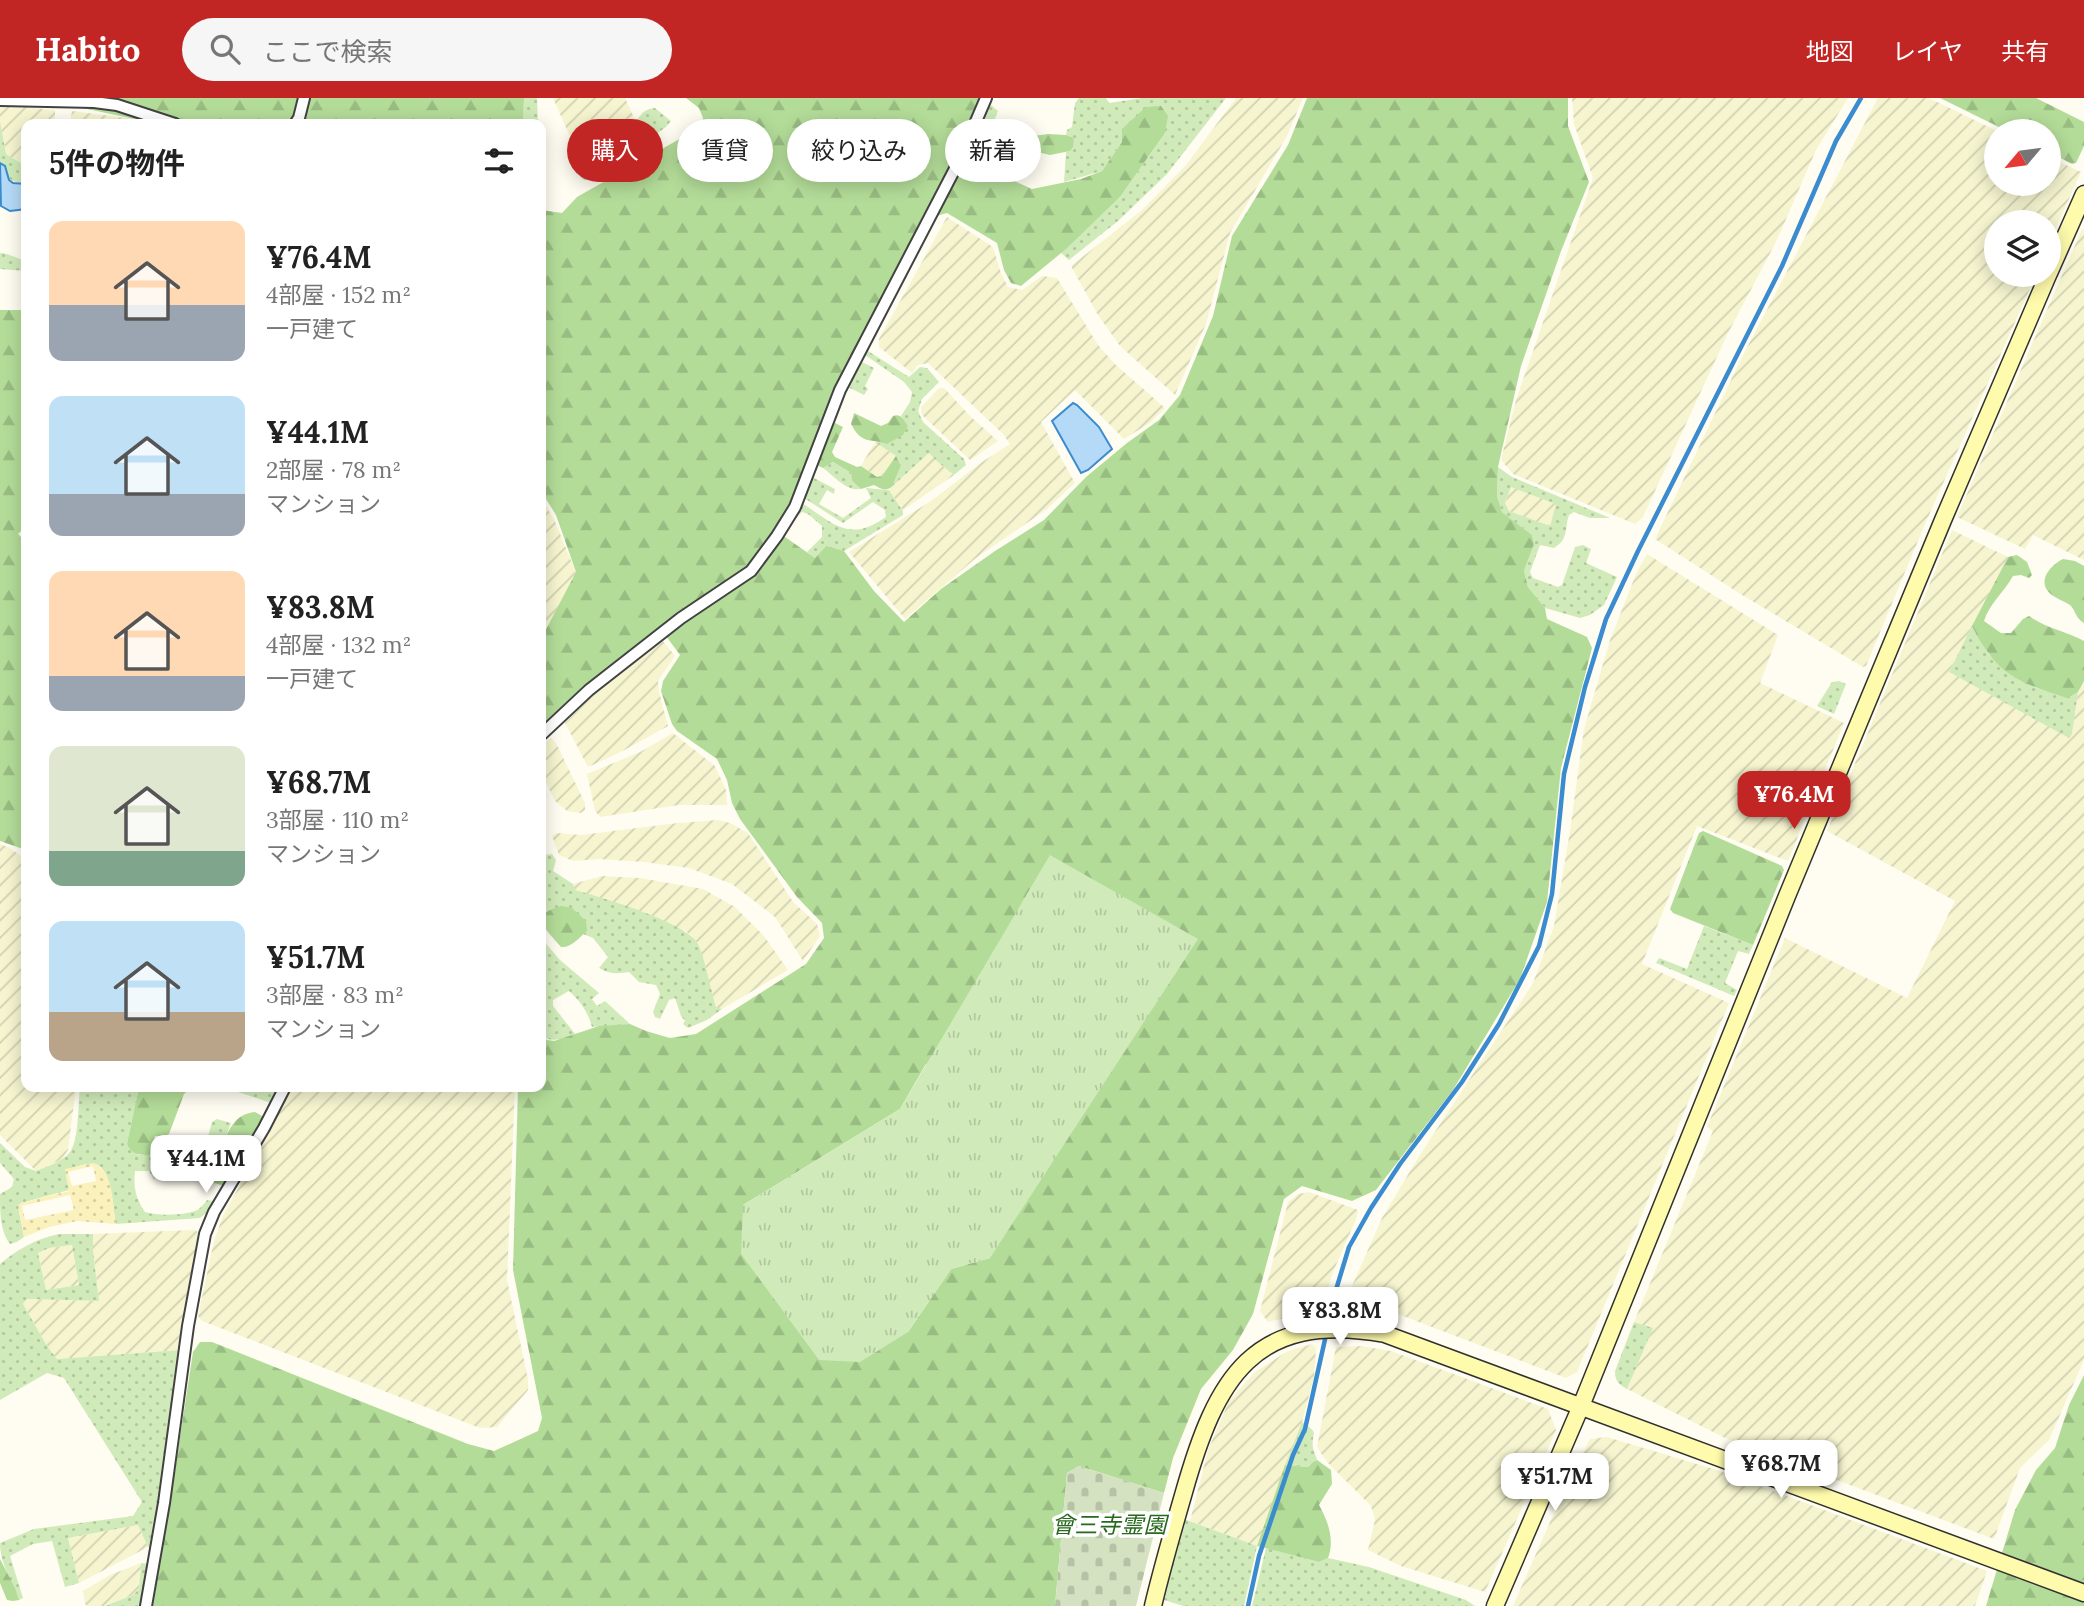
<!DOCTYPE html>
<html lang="ja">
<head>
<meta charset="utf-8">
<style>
	body { margin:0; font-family:Lora,"Noto Sans JP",serif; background:#f6f6f6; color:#222; height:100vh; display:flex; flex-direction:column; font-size:26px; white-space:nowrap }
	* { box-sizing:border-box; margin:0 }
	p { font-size:23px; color:#767676 }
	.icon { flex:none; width:38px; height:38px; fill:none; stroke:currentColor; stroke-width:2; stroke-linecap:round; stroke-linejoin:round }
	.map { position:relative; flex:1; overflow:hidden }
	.side { position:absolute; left:21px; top:21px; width:525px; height:973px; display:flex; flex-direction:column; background:#fff; border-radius:14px; box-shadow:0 4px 18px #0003 }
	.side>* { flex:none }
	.banner { position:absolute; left:567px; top:21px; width:665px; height:63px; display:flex; gap:14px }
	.needle { width:46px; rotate:241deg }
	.controls { position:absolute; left:1984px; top:21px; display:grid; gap:14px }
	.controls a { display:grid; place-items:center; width:77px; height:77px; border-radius:50%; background:#fff; box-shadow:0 4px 18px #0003; font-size:35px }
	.price { position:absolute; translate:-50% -60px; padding:0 16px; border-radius:14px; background:#fff; color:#222; font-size:23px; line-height:46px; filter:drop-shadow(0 2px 4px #0008) }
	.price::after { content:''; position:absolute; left:50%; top:42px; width:21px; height:16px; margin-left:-10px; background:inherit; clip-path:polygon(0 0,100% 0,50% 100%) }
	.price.current { background:#c22624; color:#fff }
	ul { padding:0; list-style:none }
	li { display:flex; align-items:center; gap:21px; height:175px; padding:0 28px }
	li span { display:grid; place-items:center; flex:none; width:196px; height:140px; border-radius:14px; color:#555 }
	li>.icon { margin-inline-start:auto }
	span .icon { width:84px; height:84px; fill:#fffc; stroke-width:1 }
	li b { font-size:30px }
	h2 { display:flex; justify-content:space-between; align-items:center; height:84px; padding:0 28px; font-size:30px }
	.chip { padding:0 24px; border-radius:32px; background:#fff; box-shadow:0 4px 18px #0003; font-size:24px; line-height:63px }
	.chip.current { background:#c22624; color:#fff }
	header { display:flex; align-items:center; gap:42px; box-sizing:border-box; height:98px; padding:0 35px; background:#c22624; color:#fff }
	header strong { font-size:33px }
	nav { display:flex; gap:38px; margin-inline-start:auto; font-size:24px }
	.search { width:490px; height:63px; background:#f6f6f6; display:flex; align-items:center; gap:18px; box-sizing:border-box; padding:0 24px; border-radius:38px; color:#767676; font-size:26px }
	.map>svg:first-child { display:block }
</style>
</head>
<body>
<header>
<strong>Habito</strong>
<div class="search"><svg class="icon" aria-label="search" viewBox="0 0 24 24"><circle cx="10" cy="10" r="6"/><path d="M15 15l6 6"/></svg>ここで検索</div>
<nav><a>地図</a><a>レイヤ</a><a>共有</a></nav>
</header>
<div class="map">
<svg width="2084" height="1508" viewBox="0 0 2084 1508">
	<defs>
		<pattern id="farmland-furrows" width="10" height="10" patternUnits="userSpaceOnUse" patternTransform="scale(1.75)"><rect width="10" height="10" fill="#f6f5d0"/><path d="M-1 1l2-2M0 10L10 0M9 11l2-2" fill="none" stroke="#d2d1b1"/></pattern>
		<pattern id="grass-dots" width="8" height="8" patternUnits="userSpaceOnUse" patternTransform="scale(1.75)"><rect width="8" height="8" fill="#d0ebb9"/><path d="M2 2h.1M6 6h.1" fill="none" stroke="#b1c89e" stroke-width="1.8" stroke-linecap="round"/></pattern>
		<pattern id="forest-firs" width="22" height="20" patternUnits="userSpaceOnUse" patternTransform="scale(1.75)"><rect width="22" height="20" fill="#b3dc98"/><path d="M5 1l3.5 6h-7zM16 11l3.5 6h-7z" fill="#99bc82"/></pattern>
		<pattern id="sand-dots" width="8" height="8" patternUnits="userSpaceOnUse" patternTransform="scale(1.75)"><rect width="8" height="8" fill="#fbf1bc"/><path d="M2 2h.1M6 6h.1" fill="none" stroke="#d6cda0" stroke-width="1.8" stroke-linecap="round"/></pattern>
		<pattern id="cemetery-stones" width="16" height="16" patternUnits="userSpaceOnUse" patternTransform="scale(1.75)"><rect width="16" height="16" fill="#d5e2c1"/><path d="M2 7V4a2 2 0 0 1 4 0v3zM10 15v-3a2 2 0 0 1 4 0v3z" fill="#b6c1a5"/></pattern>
		<pattern id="park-tufts" width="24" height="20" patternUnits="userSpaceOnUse" patternTransform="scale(1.75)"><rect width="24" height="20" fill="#d0ebb9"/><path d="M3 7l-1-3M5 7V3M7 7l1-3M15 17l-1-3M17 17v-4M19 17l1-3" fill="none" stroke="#b1c89e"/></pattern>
	</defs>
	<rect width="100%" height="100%" fill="#fffdf1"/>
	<g fill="url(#farmland-furrows)">
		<polygon points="553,0 625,0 635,22 575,50"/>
		<polygon points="1236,0 1303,0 1287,38 1230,135 1206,226 1175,297 1120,248 1098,217 1071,168 1142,112 1186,67"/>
		<polygon points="1572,0 1848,0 1816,52 1776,144 1727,237 1643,419 1635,426 1513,376 1501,362 1516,302 1593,80 1574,26"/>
		<polygon points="1878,0 1929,0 1997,33 1997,86 2049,86 2049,59 2081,74 2049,146 2049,124 1997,124 1997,177 2036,177 1925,426 1866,568 1863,569 1742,497 1655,441 1741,261"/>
		<polygon points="0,7 55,12 55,26 26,26 26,68 6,56 0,23"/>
		<polygon points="72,13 148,23 158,26 70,26"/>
		<polygon points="947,119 993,149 1001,175 1008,189 1022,192 1042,178 1057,180 1098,247 1116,267 1165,310 1150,325 1124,341 1075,292 1041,324 1075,385 1047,411 976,460 905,521 849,454 931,403 982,364 1010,346 1003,336 928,265 918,267 912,275 879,249 879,241"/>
		<polygon points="2082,131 2084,132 2084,462 2033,437 2025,451 1957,419"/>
		<polygon points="939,290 944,290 970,318 998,343 970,362 922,317 921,309"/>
		<polygon points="875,344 896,358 882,378 877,379 861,368"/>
		<polygon points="930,354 939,365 954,377 903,412 889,392"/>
		<polygon points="1511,388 1557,406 1549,429 1509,413 1505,405"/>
		<polygon points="541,400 554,421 576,475 541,541"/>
		<polygon points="1952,432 2008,459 1949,574 2072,636 2078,594 2084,583 2084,1262 2049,1342 2020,1370 1994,1441 1725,1340 1627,1291 1652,1230 1634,1224 1713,1033 1707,1029 1785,840 1907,900 1955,803 1827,733"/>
		<polygon points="1647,456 1778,537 1760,585 1844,625 1788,763 1697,728 1642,866 1729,905 1577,1274 1566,1280 1374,1207 1356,1203 1349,1195 1382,1120 1421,1055 1533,885 1554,828 1570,733 1584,631 1610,542 1636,476"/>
		<polygon points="663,543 675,558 658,583 659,594 668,628 619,655 588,669 565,625 592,598"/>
		<polygon points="673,635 715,668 726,692 727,707 679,707 600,719 595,713 587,676 640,654"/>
		<polygon points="551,640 556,645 585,705 585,712 581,715 567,713 555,703 541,674 541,651"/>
		<polygon points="718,722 730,725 748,735 793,804 817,826 820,838 803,863 775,819 732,786 689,770 644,764 599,761 573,763 559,757 552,738 556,735 581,737 678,725"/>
		<polygon points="0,746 8,749 26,761 26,989 76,989 68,1052 62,1061 36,1073 0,1037"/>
		<polygon points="602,778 640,780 703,791 735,809 764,838 788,872 722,911 716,910 697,845 686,833 627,808 574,792 573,786"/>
		<polygon points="292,989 515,989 507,1182 528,1281 528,1292 497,1329 480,1330 202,1223 198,1218 214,1143 223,1118"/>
		<polygon points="1309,1094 1358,1112 1357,1119 1333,1174 1322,1211 1268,1224 1260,1213 1288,1104 1298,1096"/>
		<polygon points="194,1132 198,1134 180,1252 57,1261 47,1248 23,1206 27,1201 99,1203 93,1153 93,1136"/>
		<polygon points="72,1147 79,1187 46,1192 38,1155 49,1150"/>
		<polygon points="1312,1246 1316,1250 1314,1279 1302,1324 1257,1448 1190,1423 1208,1352 1229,1303 1255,1274 1288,1253"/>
		<polygon points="1361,1248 1391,1253 1548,1311 1556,1332 1485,1494 1401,1468 1368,1452 1375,1422 1371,1408 1327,1364 1317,1349 1336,1249"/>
		<polygon points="1607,1339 1717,1372 1987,1473 1975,1508 1513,1508 1562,1397 1590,1341"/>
		<polygon points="138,1427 148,1449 79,1485 68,1440"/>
		<polygon points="141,1465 139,1491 133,1497 105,1508 87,1508 85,1506 83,1493 110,1477"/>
	</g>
	<g fill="url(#grass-dots)" fill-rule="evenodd">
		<polygon points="524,0 537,0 538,26 523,26"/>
		<polygon points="1079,0 1106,0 1109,5 1142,0 1226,0 1167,76 1118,123 1069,162 1061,155 1120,99 1165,35 1122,44 1102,73 1064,84 1066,54 1070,53 1074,40 1066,37 1067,32 1072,29 1075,5"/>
		<polygon points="990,6 998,13 994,23 986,27 985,45 975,58 972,56 970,45"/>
		<path d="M655 10 671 23 666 29 649 41 638 29 636 24C641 15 645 11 655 10Z"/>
		<path d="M0 23 6 56 26 68V86C10 81 10 87 5 68L0 65Z"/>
		<polygon points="618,42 629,50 629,59 585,82 581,80 575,62"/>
		<path d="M0 155C9 155 17 161 26 163V173L0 171Z"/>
		<polygon points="868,253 909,279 920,269 927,270 939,284 922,301 918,313 923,324 964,361 966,367 954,377 939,365 929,355 895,386 894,384 901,368 896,358 875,344 880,343 908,328 901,318 910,304 912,294 904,284 865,257"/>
		<polygon points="862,264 874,270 865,288 868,291 864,297 848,289"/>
		<path d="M833 364 851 375 852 383 861 391C847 394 834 378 823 370Z"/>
		<path d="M1498 369 1512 379 1610 420H1590L1574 414 1569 417C1564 432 1569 441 1554 450L1540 447 1530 474 1533 480 1558 489 1562 487 1575 449 1583 447 1591 451 1586 465 1617 479 1604 507 1590 517 1580 520 1545 510 1528 489 1524 473 1534 446 1532 437 1502 414 1497 398ZM1511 389 1556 406 1550 428 1509 413 1505 405Z"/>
		<path d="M812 379 835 391 834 396 827 392 819 406 843 420 871 400 866 390 889 392 903 413V417L844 453 825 449 815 460 807 454 822 439V428L808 416 802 414 797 419 794 418 802 405C834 426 849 445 886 419L885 412 873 404 843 425 804 400Z"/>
		<polygon points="1972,528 1989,557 2034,589 2066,599 2078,594 2072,636 2069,640 1949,574"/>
		<polygon points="1839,583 1846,586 1834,616 1817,608 1832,584"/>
		<path d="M552 756 556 762 553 773 573 786 575 792C600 799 687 824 698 846 705 861 711 892 716 909L722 911 707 922 688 930 683 926 685 923 681 918 675 900 669 902 660 921 655 919 653 914 660 896 656 887 639 884 629 874C617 876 609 876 599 870L608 859 593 840 583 836 586 833 541 820V826V762L544 757Z"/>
		<polygon points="1704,828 1753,847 1749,856 1738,853 1725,885 1737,892 1734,898 1656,865 1659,860 1687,871"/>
		<path d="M542 841 560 862 599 895 592 901 597 908 605 903 630 926 592 929C588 914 581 904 569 893L553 902V908L576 937C563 940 552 946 541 937V843Z"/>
		<path d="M80 989H139L127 1046 138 1057H150L151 1060 167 1065 166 1069 154 1082 149 1073H135C133 1089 136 1101 145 1114 157 1118 188 1118 199 1111 201 1109 206 1104 207 1102L214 1103 209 1113 200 1120 116 1126C113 1113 112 1066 93 1066 85 1065 74 1070 65 1072L69 1092 21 1105 18 1108 24 1139 17 1144 10 1146C0 1133 0 1113 0 1096L12 1089 14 1081 0 1065V1045L25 1069 36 1073C47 1068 62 1064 70 1054 79 1042 78 1005 80 989Z"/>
		<polygon points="243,989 279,989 271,1005 238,994"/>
		<polygon points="217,1021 231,1025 221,1051 205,1050 212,1024"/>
		<path d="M60 1136H93V1153L99 1203 27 1201 23 1206 47 1248 57 1261 180 1252 159 1409 152 1449H148L138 1427 68 1440 79 1485 65 1489 52 1443 33 1446 10 1458 23 1500 19 1502C12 1482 0 1466 0 1445L34 1431 133 1418 142 1404 64 1280 47 1275 0 1302V1166C18 1151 37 1140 60 1136ZM72 1147 79 1187 46 1192 38 1155 49 1150Z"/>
		<path d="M1634 1224 1653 1230 1627 1291C1618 1286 1615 1283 1615 1273Z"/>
		<path d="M1302 1324C1321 1337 1311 1332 1313 1350 1314 1354 1316 1358 1317 1362L1313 1364 1308 1369 1285 1367Z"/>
		<polygon points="1184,1421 1257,1448 1244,1508 1183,1508 1161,1501"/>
		<polygon points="1266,1450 1319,1464 1328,1460 1369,1469 1466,1502 1475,1508 1252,1508"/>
		<polygon points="141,1465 150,1466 143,1508 105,1508 133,1497 139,1491"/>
	</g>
	<g fill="url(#forest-firs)" fill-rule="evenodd">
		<polygon points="55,0 524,0 523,26 158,26 78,9"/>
		<path d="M686 0H982L968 33 972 56 1003 78 1032 91 1081 81 1102 73 1122 44V31L1146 9 1161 8 1168 18 1165 35 1120 99 1066 151 1021 188 1011 185 1004 172 997 145 947 115 926 121 835 291 793 408 778 434 815 460 826 448 844 453 874 493 904 524 941 491 995 453 1044 422 1086 379 1127 345 1159 322 1180 297 1213 218 1232 138 1288 47 1307 0H1568V28L1589 84 1561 153 1521 268 1498 369 1497 398 1502 414 1532 437 1534 446 1524 473 1528 489 1545 510 1547 521 1587 539 1592 550 1561 670 1547 804 1520 881 1453 992 1376 1092 1352 1103 1302 1088 1284 1101 1253 1216 1233 1252 1201 1291 1173 1360 1164 1395 1079 1368 1067 1375 1055 1508H149L175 1372 193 1254 200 1244H212L468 1346 494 1353 538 1333 542 1320 513 1172 518 989H541V937L547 942 554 943 599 928 630 926 646 933 670 940 696 936 806 866 824 840 822 825 797 799 740 721 732 705 727 682 717 661 677 633 672 626 661 593 663 583 680 557 660 530 592 582 541 630V541L576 474 556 417 541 393V112L562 115 577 99 699 30 703 20 699 10ZM926 966 990 1160 951 1171 908 1234 743 1107 900 1011Z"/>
		<polygon points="1940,0 2036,0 2084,24 2084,48 2076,65 2072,66 2049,54 2049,33 2007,33"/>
		<polygon points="1048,36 1066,37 1074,40 1073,49 1070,53 1050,57 1033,53 1030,47 1033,38"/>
		<polygon points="0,212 26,212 26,428 18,436 26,444 26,750 20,750 0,743"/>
		<path d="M854 315 881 328 888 325 893 318C901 315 904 322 908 328L903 337 887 346C870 340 862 347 851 326Z"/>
		<path d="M833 324 843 329 832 354 835 359 857 369 861 368 877 379 882 378 896 358 901 368 894 384 895 386C887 394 883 392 874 387L861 391 852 383 851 375 833 364 823 370 817 367Z"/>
		<path d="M2017 457 2027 464 2032 477 2029 480 2021 477 2013 478C2005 493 1989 506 1984 523L2001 535H2011L2023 521 2029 518C2047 531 2066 533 2084 543V583L2078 594 2067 600C2017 584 1997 577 1972 528L2008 459Z"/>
		<path d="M2063 461 2075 463 2084 468V525C2076 521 2076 513 2070 507 2066 504 2059 502 2055 499 2035 487 2047 469 2063 461Z"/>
		<polygon points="1703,733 1782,768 1784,772 1753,847 1673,815 1670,811 1699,735"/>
		<path d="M562 808 572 810 586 823 587 833C579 840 571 850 561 849 546 831 527 817 562 808Z"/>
		<path d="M139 989H243L238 994C222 992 197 984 184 996L169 1036 164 1038H155L150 1057C139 1057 132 1057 127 1046Z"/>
		<path d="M255 1014 264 1019 225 1087H221L166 1069 171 1047 177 1042 218 1052 221 1051C228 1033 234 1016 255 1014Z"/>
		<polygon points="2084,1277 2084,1508 1986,1508 2015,1412 2036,1372 2055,1350 2069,1307"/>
		<path d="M1317 1362 1331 1372 1332 1386 1319 1407C1328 1423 1335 1442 1328 1460L1319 1464 1257 1448 1285 1367 1308 1369 1313 1364Z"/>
		<polygon points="0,1461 15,1490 19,1502 13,1503 7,1502 0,1485"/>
	</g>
	<path fill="url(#sand-dots)" fill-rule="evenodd" d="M94 1065C115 1075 112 1107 116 1126L77 1123 49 1129 24 1139 18 1108 21 1105 69 1093 65 1071ZM93 1068 96 1083 72 1088 68 1074ZM70 1097 74 1112 25 1122 22 1108Z"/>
	<polygon fill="url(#cemetery-stones)" points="1079,1368 1164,1395 1136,1508 1055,1508 1067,1375"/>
	<polygon fill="url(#park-tufts)" points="1050,757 1198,841 990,1160 951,1171 908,1234 860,1264 819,1262 741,1156 743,1107 900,1011"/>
	<g fill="#b5daf7" stroke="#3a8bd0" stroke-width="2">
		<polygon points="0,65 5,68 9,82 13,85 26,86 26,111 10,113 1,108"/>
		<polygon points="1073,305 1077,307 1099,329 1112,351 1088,372 1081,375 1052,323"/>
	</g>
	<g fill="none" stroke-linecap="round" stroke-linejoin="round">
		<g stroke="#3a8bd0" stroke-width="4.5">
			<polyline points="1328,1229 1332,1205 1349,1149 1371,1110 1400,1066 1462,984 1499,926 1539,848 1552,796 1564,676 1585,589 1606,521 1638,453 1782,168 1836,43 1861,0"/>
			<polyline points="1248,1508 1259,1458 1293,1357 1305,1331 1326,1237"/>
		</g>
		<g stroke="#424242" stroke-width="14">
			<g id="street">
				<polyline points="0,2 94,4 117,7 175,26"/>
				<polyline points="295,26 299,20 304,0"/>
				<polyline points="541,637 589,592 681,520 751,473 777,438 795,409 840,292 959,63 986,0"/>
				<polyline points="146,1508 164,1405 188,1228 205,1136 214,1114 264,1030 285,989"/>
			</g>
		</g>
		<g stroke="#313131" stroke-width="19">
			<g id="secondary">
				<polyline points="2049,175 2084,96"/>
				<path d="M1153 1508C1162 1470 1173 1432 1184 1394 1216 1281 1253 1212 1385 1236L2084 1495"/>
				<polyline points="1495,1508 1581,1308 1787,798 1943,422 2048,177"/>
			</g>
		</g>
		<use href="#street" stroke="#fff" stroke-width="10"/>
		<use href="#secondary" stroke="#fffbac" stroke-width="16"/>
	</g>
	<g text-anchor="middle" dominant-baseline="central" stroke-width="7" stroke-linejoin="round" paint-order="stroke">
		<g font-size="23" font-style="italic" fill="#28691d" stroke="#fff">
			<text x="1109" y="1426">會三寺霊園</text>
		</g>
	</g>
</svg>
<div class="controls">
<a><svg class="needle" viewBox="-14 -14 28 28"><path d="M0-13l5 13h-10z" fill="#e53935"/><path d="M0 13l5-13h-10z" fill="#767676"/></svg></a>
<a><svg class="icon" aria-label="layers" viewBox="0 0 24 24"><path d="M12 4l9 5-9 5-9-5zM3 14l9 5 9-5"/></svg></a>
</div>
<b class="price current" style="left:1794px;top:733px">¥76.4M</b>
<b class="price" style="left:206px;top:1097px">¥44.1M</b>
<b class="price" style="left:1340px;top:1249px">¥83.8M</b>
<b class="price" style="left:1781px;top:1402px">¥68.7M</b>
<b class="price" style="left:1555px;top:1415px">¥51.7M</b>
<div class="banner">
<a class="chip current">購入</a>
<a class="chip">賃貸</a>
<a class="chip">絞り込み</a>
<a class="chip">新着</a>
</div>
<section class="side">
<h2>5件の物件<svg class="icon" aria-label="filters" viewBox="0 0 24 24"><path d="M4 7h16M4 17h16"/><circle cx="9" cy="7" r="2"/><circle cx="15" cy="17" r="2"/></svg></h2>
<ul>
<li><span style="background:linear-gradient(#ffd9b3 60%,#9aa5b1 0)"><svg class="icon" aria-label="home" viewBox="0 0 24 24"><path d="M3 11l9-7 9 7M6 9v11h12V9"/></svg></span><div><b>¥76.4M</b><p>4部屋 · 152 m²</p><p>一戸建て</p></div></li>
<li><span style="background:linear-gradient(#bfe0f5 70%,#9aa5b1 0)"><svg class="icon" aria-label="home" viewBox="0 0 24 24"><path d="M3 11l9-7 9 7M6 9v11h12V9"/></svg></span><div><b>¥44.1M</b><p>2部屋 · 78 m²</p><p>マンション</p></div></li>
<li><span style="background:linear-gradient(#ffd9b3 75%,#9aa5b1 0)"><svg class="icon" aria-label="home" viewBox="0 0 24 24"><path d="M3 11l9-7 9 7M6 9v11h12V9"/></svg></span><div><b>¥83.8M</b><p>4部屋 · 132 m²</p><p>一戸建て</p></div></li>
<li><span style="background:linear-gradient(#dfe7d0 75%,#7fa58c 0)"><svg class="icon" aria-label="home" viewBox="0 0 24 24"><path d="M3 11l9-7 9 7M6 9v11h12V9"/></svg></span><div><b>¥68.7M</b><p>3部屋 · 110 m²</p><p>マンション</p></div></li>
<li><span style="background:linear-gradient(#bfe0f5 65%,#b9a48a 0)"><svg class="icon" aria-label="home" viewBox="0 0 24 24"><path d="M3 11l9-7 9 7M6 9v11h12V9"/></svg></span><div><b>¥51.7M</b><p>3部屋 · 83 m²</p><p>マンション</p></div></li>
</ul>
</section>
</div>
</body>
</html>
